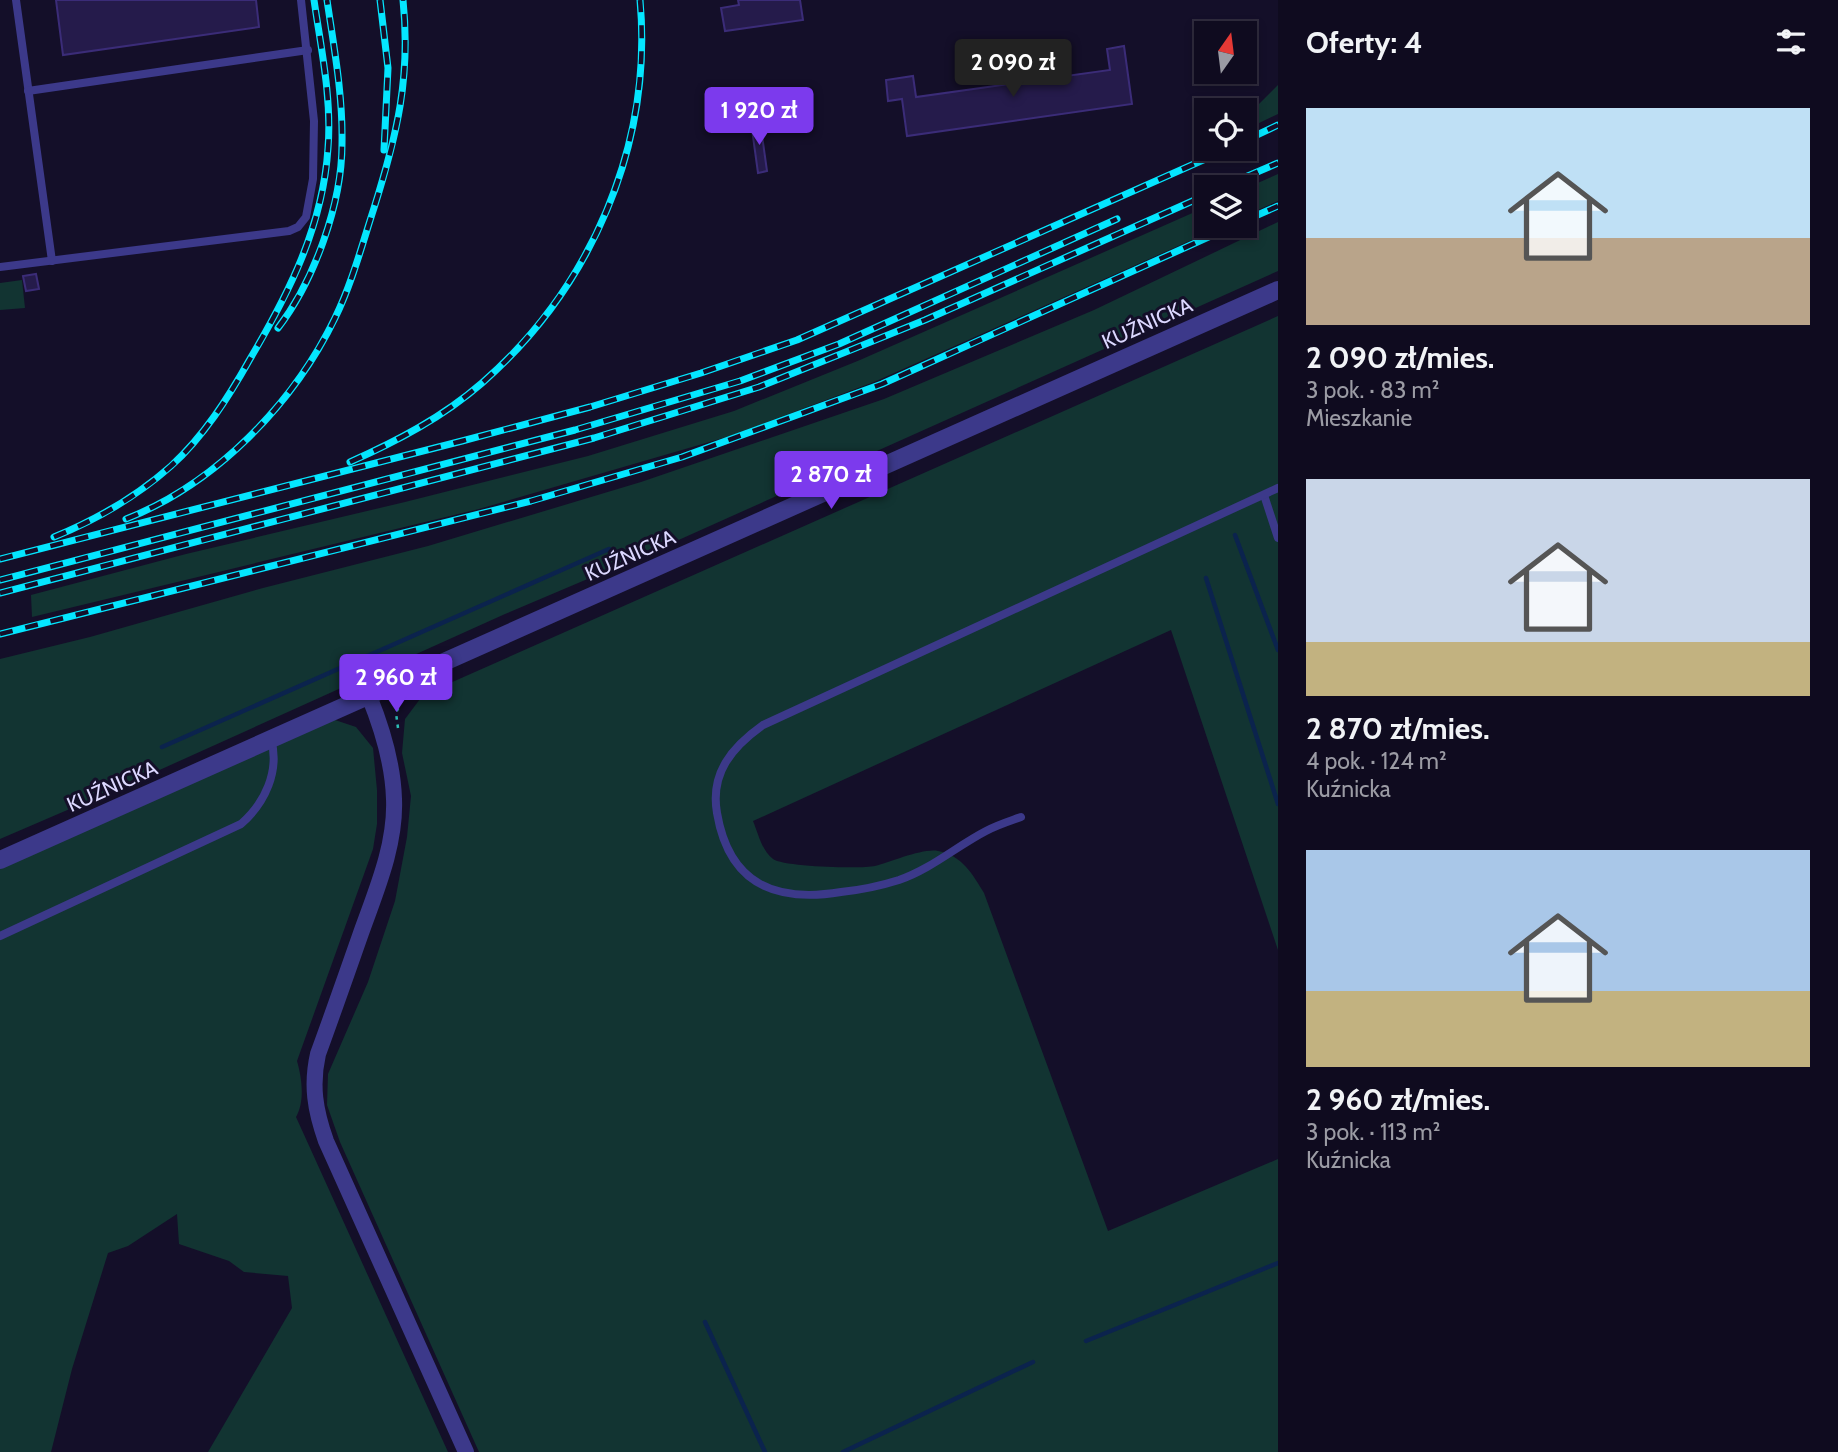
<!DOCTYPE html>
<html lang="pl">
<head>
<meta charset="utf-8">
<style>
	body { margin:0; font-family:Cabin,sans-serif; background:#1d192c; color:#f1f3f6; height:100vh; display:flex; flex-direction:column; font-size:26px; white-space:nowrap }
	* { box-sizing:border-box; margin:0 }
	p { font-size:23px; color:#9b9ba4 }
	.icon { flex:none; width:38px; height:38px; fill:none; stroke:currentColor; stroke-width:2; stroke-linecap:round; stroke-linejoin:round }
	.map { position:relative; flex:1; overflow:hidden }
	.side { display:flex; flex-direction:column; background:#0f0b1f; width:560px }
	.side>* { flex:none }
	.needle { width:46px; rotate:14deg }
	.controls { position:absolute; left:1194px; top:21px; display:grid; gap:14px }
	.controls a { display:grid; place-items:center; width:63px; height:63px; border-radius:0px; background:#0f0b1f; box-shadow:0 4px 10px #0003,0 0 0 2px #2f2b3d; font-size:35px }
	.price { position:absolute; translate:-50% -60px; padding:0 16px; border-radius:7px; background:#7c3aed; color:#fff; font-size:23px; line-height:46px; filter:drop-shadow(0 2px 4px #0008) }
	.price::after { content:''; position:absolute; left:50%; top:42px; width:21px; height:16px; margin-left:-10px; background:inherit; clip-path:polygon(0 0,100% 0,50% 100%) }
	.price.active { background:#222; color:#fff }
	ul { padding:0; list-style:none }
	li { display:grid; align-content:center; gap:14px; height:371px; padding:0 28px }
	li span { display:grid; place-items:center; height:217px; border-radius:0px; color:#555 }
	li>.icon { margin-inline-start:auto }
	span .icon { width:126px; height:126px; fill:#fffc; stroke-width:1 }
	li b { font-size:30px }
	h2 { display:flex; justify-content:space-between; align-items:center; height:84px; padding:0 28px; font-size:30px }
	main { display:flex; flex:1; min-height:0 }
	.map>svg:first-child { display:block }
</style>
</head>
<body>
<main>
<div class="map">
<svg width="1278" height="1452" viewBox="0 0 1278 1452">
	<rect width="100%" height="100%" fill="#140f29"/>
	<g fill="#123432">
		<polygon points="1278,85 1278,114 1255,125 1247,116"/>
		<polygon points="1278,174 1278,201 1244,216 1244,189"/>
		<polygon points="1206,207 1206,226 1223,226 874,382 730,436 479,509 32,617 31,595 186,554 405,502 588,456 734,411 860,360"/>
		<polygon points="1278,222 1278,271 663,547 505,614 144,777 0,839 0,659 90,637 263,588 428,546 641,482 884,399 1094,310"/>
		<polygon points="22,280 25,308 0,310 0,283"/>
		<path d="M1278 316V950L1171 630 753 821C758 833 762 851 773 859 783 867 862 869 875 866 891 862 923 848 938 851 962 855 973 875 984 893L1108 1231 1278 1159V1452H479L340 1142 327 1105 328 1074 368 982 395 901 407 837 411 796 402 753 405 719 423 695Z"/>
		<path d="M323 716 356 727 373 748 377 790V824L373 849 297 1061C302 1078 305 1102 296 1117L448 1452H208L292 1308 288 1276 244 1272 229 1261 179 1244 177 1214 128 1246 108 1253 72 1369 51 1452H0V861Z"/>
	</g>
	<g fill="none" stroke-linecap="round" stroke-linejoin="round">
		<g stroke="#0b234d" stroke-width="4.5">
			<polyline points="1235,535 1278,650"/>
			<polyline points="1206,578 1278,804"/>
			<polyline points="162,747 609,549"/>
			<polyline points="705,1322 765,1452"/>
			<polyline points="1086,1341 1278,1263"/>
			<polyline points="843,1452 1033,1362"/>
		</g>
	</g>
	<g fill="#251b4b" stroke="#3b2c78" stroke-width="2">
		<polygon points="56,0 256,0 259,27 63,55"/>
		<polygon points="738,0 800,0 803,20 725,31 721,8 739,5"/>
		<polygon points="1124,46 1132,104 907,136 902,99 888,101 886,80 913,76 916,97 1110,70 1107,49"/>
		<polygon points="760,121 767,171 758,173 751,122"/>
		<polygon points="36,274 39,289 26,291 23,276"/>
	</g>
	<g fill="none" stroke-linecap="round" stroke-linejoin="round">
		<polyline stroke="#2cbfb6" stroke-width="2.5" stroke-dasharray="3.5 5" stroke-linecap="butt" points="398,728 396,713 402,700"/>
		<g stroke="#3c398a" stroke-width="8">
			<polyline points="16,0 52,261"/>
			<polyline points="28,91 308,50"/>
			<polyline points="0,267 289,231 298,227 306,217 313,179 314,121 301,0"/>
			<polyline points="1264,495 1278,538"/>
			<path d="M1021 817C1010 821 997 825 986 831 957 846 931 869 899 880 880 886 861 890 841 892 775 903 729 884 717 813 710 773 732 747 763 725L1278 488"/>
			<path d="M0 936 241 824C265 803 280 771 271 739"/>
		</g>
		<path stroke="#3c398a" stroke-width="16" d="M369 696C382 728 393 764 394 799 396 845 376 891 361 933 347 973 333 1013 318 1054 311 1085 315 1110 326 1141L466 1452"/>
		<polyline stroke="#3c398a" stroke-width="18" points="0,860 1278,290"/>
		<g stroke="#04e6ff" stroke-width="7">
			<g id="rail">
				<polyline points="380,0 388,68 384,150"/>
				<polyline points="1244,141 1278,125"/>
				<polyline points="1222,187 1278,163"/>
				<polyline points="1244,221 1278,206"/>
				<path d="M278 328C314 281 342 204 342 144 343 95 334 48 327 0"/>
				<path d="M350 462C397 441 443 417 482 383 591 288 653 145 640 0"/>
				<path d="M126 519C216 484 294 403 335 318 352 283 362 245 374 208 397 135 411 77 403 0"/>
				<path d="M54 537C98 519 136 497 171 466 204 436 228 398 250 359 289 293 323 226 328 148 332 99 321 48 314 0"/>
				<polyline points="0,559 462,441 590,407 701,373 797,340 1228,149"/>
				<polyline points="0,580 575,430 740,381 839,344 1117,219"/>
				<polyline points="0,593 594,438 759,387 925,320 1206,195"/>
				<polyline points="0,634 531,501 682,457 882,384 1233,226"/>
			</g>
		</g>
		<use href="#rail" stroke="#140f29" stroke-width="4.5" stroke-dasharray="13" stroke-linecap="butt"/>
	</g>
	<g text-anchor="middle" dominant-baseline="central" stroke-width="6" stroke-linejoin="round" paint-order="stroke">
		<g font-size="21" fill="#dcd8ff" stroke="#140f29">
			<text transform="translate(1147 323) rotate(-24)">KUŹNICKA</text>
			<text transform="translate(630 555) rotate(-24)">KUŹNICKA</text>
			<text transform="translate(112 786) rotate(-24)">KUŹNICKA</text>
		</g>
	</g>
</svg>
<div class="controls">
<a><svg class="needle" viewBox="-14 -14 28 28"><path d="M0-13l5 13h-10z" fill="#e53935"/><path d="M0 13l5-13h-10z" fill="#9b9ba4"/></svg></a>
<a><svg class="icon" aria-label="locate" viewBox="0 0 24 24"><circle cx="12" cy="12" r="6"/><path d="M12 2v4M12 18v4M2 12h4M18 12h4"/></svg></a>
<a><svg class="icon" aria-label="layers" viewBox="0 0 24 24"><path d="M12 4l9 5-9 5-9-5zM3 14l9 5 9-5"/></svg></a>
</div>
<b class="price active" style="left:1013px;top:99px">2 090 zł</b>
<b class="price" style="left:759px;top:147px">1 920 zł</b>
<b class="price" style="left:831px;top:511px">2 870 zł</b>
<b class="price" style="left:396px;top:714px">2 960 zł</b>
</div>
<section class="side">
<h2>Oferty: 4<svg class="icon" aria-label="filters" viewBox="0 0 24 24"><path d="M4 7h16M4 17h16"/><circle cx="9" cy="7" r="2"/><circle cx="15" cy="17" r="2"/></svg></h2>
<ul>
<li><span style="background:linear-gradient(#bfe0f5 60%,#b9a48a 0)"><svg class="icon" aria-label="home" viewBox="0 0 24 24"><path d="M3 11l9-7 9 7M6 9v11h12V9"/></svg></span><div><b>2 090 zł/mies.</b><p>3 pok. · 83 m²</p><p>Mieszkanie</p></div></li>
<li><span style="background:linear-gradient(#c9d6e8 75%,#c2b280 0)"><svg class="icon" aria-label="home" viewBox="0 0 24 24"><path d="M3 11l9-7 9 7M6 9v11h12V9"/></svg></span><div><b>2 870 zł/mies.</b><p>4 pok. · 124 m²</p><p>Kuźnicka</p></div></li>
<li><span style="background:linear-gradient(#a9c7e8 65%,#c2b280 0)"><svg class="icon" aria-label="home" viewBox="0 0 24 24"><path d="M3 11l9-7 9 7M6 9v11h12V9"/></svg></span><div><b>2 960 zł/mies.</b><p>3 pok. · 113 m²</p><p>Kuźnicka</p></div></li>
</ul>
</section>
</main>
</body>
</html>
